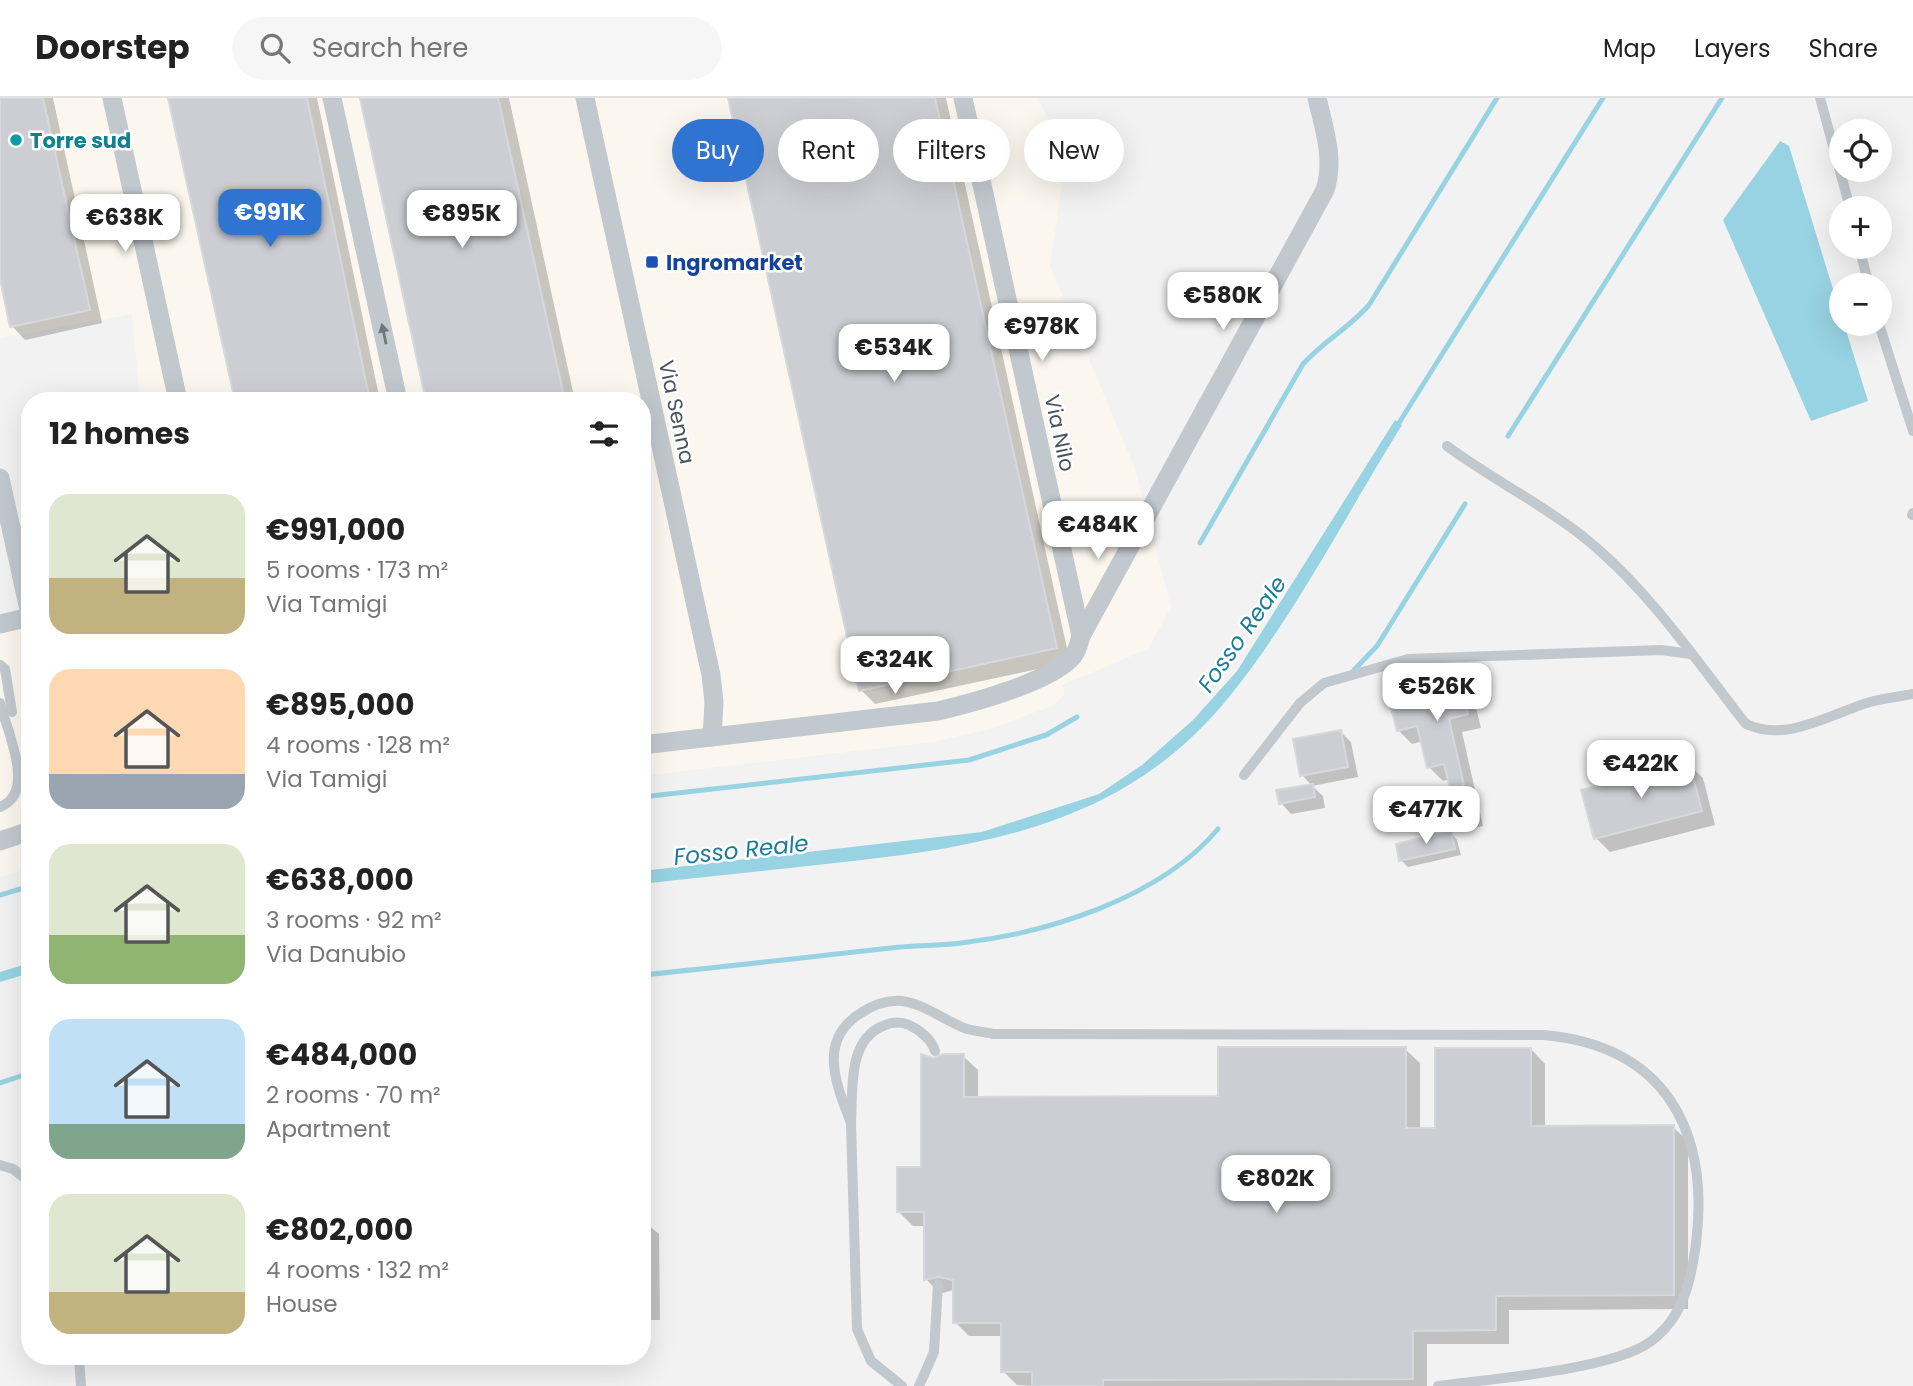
<!DOCTYPE html>
<html lang="en">
<head>
<meta charset="utf-8">
<style>
	body { margin:0; font-family:Poppins,sans-serif; background:#f6f6f6; color:#222; height:100vh; display:flex; flex-direction:column; font-size:26px; white-space:nowrap }
	* { box-sizing:border-box; margin:0 }
	p { font-size:23px; color:#767676 }
	.icon { flex:none; width:38px; height:38px; fill:none; stroke:currentColor; stroke-width:2; stroke-linecap:round; stroke-linejoin:round }
	.map { position:relative; flex:1; overflow:hidden }
	.side { position:absolute; left:21px; top:294px; width:630px; height:973px; display:flex; flex-direction:column; background:#fff; border-radius:28px; box-shadow:0 7px 28px #0002 }
	.side>* { flex:none }
	.guide { position:absolute; left:672px; top:21px; width:665px; height:63px; display:flex; gap:14px }
	.tools { position:absolute; left:1829px; top:21px; display:grid; gap:14px }
	.tools a { display:grid; place-items:center; width:63px; height:63px; border-radius:50%; background:#fff; box-shadow:0 7px 28px #0002; font-size:35px }
	.price { position:absolute; translate:-50% -60px; padding:0 16px; border-radius:14px; background:#fff; color:#222; font-size:23px; line-height:46px; filter:drop-shadow(0 2px 4px #0008) }
	.price::after { content:''; position:absolute; left:50%; top:42px; width:21px; height:16px; margin-left:-10px; background:inherit; clip-path:polygon(0 0,100% 0,50% 100%) }
	.price.current { background:#2f74d1; color:#fff }
	ul { padding:0; list-style:none }
	li { display:flex; align-items:center; gap:21px; height:175px; padding:0 28px }
	li span { display:grid; place-items:center; flex:none; width:196px; height:140px; border-radius:21px; color:#555 }
	li>.icon { margin-inline-start:auto }
	span .icon { width:84px; height:84px; fill:#fffc; stroke-width:1 }
	li b { font-size:30px }
	h2 { display:flex; justify-content:space-between; align-items:center; height:84px; padding:0 28px; font-size:30px }
	.chip { padding:0 24px; border-radius:32px; background:#fff; box-shadow:0 7px 28px #0002; font-size:24px; line-height:63px }
	.chip.current { background:#2f74d1; color:#fff }
	header { display:flex; align-items:center; gap:42px; box-sizing:border-box; height:98px; padding:0 35px; background:#fff; border-bottom:2px solid #e0e0e0 }
	header strong { font-size:33px }
	nav { display:flex; gap:38px; margin-inline-start:auto; font-size:24px }
	.search { width:490px; height:63px; background:#f6f6f6; display:flex; align-items:center; gap:18px; box-sizing:border-box; padding:0 24px; border-radius:38px; color:#767676; font-size:26px }
	.map>svg:first-child { display:block }
</style>
</head>
<body>
<header>
<strong>Doorstep</strong>
<div class="search"><svg class="icon" aria-label="search" viewBox="0 0 24 24"><circle cx="10" cy="10" r="6"/><path d="M15 15l6 6"/></svg>Search here</div>
<nav><a>Map</a><a>Layers</a><a>Share</a></nav>
</header>
<div class="map">
<svg width="1913" height="1288" viewBox="0 0 1913 1288">
	<rect width="100%" height="100%" fill="#f3f2f2"/>
	<g fill="#fbf7ee">
		<polygon points="0,0 1038,0 1049,22 1064,72 1050,168 1135,371 1171,509 1148,551 1062,587 1065,596 1054,607 994,630 932,644 642,678 642,303 140,303 132,216 0,240"/>
		<polygon points="30,521 30,770 0,779 0,525"/>
	</g>
	<g fill="#98d3e3">
		<polygon points="1780,43 1789,48 1841,217 1841,226 1844,226 1868,303 1811,323 1723,122"/>
		<path d="M1395 322 1402 327C1347 415 1294 519 1229 599 1125 728 981 750 826 766 765 773 704 779 642 786V773L982 734 1099 696 1142 667 1193 622 1237 573Z"/>
		<polygon points="30,865 30,875 0,884 0,874"/>
	</g>
	<g fill="#0003">
		<polygon points="0,0 53,0 102,225 25,242 12,228 0,173"/>
		<polygon points="169,0 317,0 380,303 235,303"/>
		<polygon points="362,0 509,0 575,303 428,303"/>
		<polygon points="730,0 946,0 1070,564 875,606 861,592"/>
		<polygon points="1456,569 1469,582 1481,630 1462,634 1483,728 1472,730 1459,717 1450,681 1443,683 1429,669 1423,643 1412,646 1398,632 1423,595"/>
		<polygon points="1341,634 1351,644 1358,679 1312,688 1323,698 1325,710 1291,716 1281,705 1312,688 1302,677"/>
		<polygon points="1688,666 1703,680 1715,727 1610,754 1596,740"/>
		<polygon points="1451,735 1457,742 1461,757 1408,769 1401,762"/>
		<polygon points="1405,951 1420,965 1420,1032 1437,1031 1531,951 1545,966 1545,1030 1673,1029 1688,1043 1688,1211 1509,1212 1509,1246 1427,1246 1427,1288 1034,1288 1017,1287 1003,1273 1003,1238 969,1238 955,1224 953,1192 940,1196 926,1181 926,1128 913,1128 899,1114 923,1071 935,962 963,958 978,972 978,1001 1220,1000"/>
		<polygon points="642,1122 659,1136 660,1222 642,1222"/>
	</g>
	<g fill="none" stroke-linecap="round" stroke-linejoin="round">
		<g stroke="#98d3e3" stroke-width="5">
			<polyline points="1397,328 1603,0"/>
			<polyline points="1508,338 1722,0"/>
			<path d="M1200 445 1303 266C1324 243 1349 230 1369 207L1497 0"/>
			<polyline points="1354,572 1377,548 1465,406"/>
			<polyline points="642,699 969,662 1046,637 1077,619"/>
			<polyline points="0,797 30,788"/>
			<path d="M642 877C725 869 808 859 891 850 914 847 938 848 961 845 1048 835 1160 800 1218 731"/>
			<polyline points="0,985 30,975"/>
		</g>
	</g>
	<g fill="#ccced3" stroke="#d6d8dc" stroke-width="2">
		<polygon points="0,0 43,0 90,212 10,229 0,181"/>
		<polygon points="168,0 307,0 370,303 235,303"/>
		<polygon points="360,0 498,0 565,303 426,303"/>
		<polygon points="728,0 935,0 1057,550 859,593"/>
		<polygon points="1440,567 1456,567 1468,616 1449,621 1470,714 1457,718 1444,666 1427,670 1417,628 1397,633 1389,602 1421,594 1416,573"/>
		<polygon points="1341,632 1348,669 1300,678 1293,641"/>
		<polygon points="1689,664 1702,713 1594,741 1581,692"/>
		<polygon points="1313,686 1315,699 1279,706 1276,692"/>
		<polygon points="1451,733 1455,751 1399,763 1396,746"/>
		<polygon points="1218,949 1406,949 1406,1030 1435,1030 1435,950 1531,950 1531,1028 1674,1027 1674,1197 1496,1198 1496,1232 1413,1233 1413,1281 1103,1282 1103,1288 1032,1288 1032,1274 1001,1274 1001,1225 953,1225 953,1182 938,1179 924,1182 924,1114 897,1114 897,1069 921,1069 921,956 934,960 942,956 964,956 964,999 1218,998"/>
	</g>
	<g fill="none" stroke-linecap="round" stroke-linejoin="round">
		<g stroke="#c1c8ce" stroke-width="10">
			<polyline points="1820,0 1850,110"/>
			<polyline points="1859,149 1869,187"/>
			<polyline points="1879,226 1913,333"/>
			<path d="M1447 348C1490 380 1539 404 1581 437 1646 488 1695 561 1746 626 1787 645 1830 616 1870 604 1884 600 1899 599 1913 596"/>
			<polyline points="1912,417 1913,415"/>
			<polyline points="0,567 5,571 12,614"/>
			<path d="M0 605C7 633 37 695 0 709"/>
			<polyline points="1244,677 1300,605 1324,585 1408,561 1661,552 1691,556"/>
			<path d="M935 953C932 942 920 932 909 927 900 923 891 924 883 928 847 942 853 994 851 1025 836 986 817 942 861 915 873 907 888 902 902 903 925 906 945 923 967 931 975 933 984 934 993 936L1544 937C1665 948 1710 1032 1696 1146 1691 1183 1683 1220 1650 1244 1611 1272 1489 1281 1438 1288"/>
			<polyline points="851,1025 857,1231 871,1263 902,1288"/>
			<polyline points="0,1067 13,1071 30,1084"/>
			<polyline points="79,1258 81,1288"/>
			<polyline points="919,1288 934,1254 938,1186"/>
		</g>
		<g stroke="#c1c8ce" stroke-width="19">
			<polyline points="112,0 178,303"/>
			<polyline points="332,0 398,303"/>
			<polyline points="585,0 711,577 714,604 712,639"/>
			<polyline points="0,380 30,516"/>
			<polyline points="0,526 30,519"/>
			<path d="M1081 538 1325 92C1335 62 1324 30 1317 0"/>
			<path d="M642 647 938 613C972 605 1051 584 1073 558 1078 552 1079 545 1081 538L963 0"/>
			<polyline points="0,743 30,733"/>
		</g>
	</g>
	<defs><path id="oneway-solid" d="M-6-.8H1V-3.2L6.5 0L1 3.2V.8H-6Z" transform="scale(1.75)"/></defs>
	<use fill="#6e777f" href="#oneway-solid" transform="translate(384 236) rotate(-102)"/>
	<circle fill="#0f9aa8" stroke="#fff" stroke-width="2.5" cx="16" cy="42" r="7"/>
	<rect fill="#1a4fb4" stroke="#fff" stroke-width="2.5" x="645" y="157" width="14" height="14" rx="3.5"/>
	<g text-anchor="middle" dominant-baseline="central" stroke-width="5" stroke-linejoin="round" paint-order="stroke">
		<g font-size="21" font-weight="bold" fill="#0d838f" stroke="#fff" text-anchor="start">
			<text x="30" y="42">Torre sud</text>
		</g>
		<g font-size="21" font-weight="bold" fill="#164399" stroke="#fff" text-anchor="start">
			<text x="666" y="164">Ingromarket</text>
		</g>
		<g font-size="21" fill="#4b545d" stroke="#fff">
			<text transform="translate(677 314) rotate(78)">Via Senna</text>
			<text transform="translate(1060 335) rotate(78)">Via Nilo</text>
		</g>
		<g font-size="23" font-style="italic" fill="#1c7c97" stroke="#fff">
			<text transform="translate(1242 536) rotate(-55)">Fosso Reale</text>
			<text transform="translate(741 752) rotate(-6)">Fosso Reale</text>
		</g>
	</g>
</svg>
<div class="tools">
<a><svg class="icon" aria-label="locate" viewBox="0 0 24 24"><circle cx="12" cy="12" r="6"/><path d="M12 2v4M12 18v4M2 12h4M18 12h4"/></svg></a>
<a>+</a>
<a>−</a>
</div>
<b class="price current" style="left:270px;top:151px">€991K</b>
<b class="price" style="left:462px;top:152px">€895K</b>
<b class="price" style="left:125px;top:156px">€638K</b>
<b class="price" style="left:1223px;top:234px">€580K</b>
<b class="price" style="left:1042px;top:265px">€978K</b>
<b class="price" style="left:894px;top:286px">€534K</b>
<b class="price" style="left:1098px;top:463px">€484K</b>
<b class="price" style="left:895px;top:598px">€324K</b>
<b class="price" style="left:1437px;top:625px">€526K</b>
<b class="price" style="left:1641px;top:702px">€422K</b>
<b class="price" style="left:1426px;top:748px">€477K</b>
<b class="price" style="left:1276px;top:1117px">€802K</b>
<div class="guide">
<a class="chip current">Buy</a>
<a class="chip">Rent</a>
<a class="chip">Filters</a>
<a class="chip">New</a>
</div>
<section class="side">
<h2>12 homes<svg class="icon" aria-label="filters" viewBox="0 0 24 24"><path d="M4 7h16M4 17h16"/><circle cx="9" cy="7" r="2"/><circle cx="15" cy="17" r="2"/></svg></h2>
<ul>
<li><span style="background:linear-gradient(#dfe7d0 60%,#c2b280 0)"><svg class="icon" aria-label="home" viewBox="0 0 24 24"><path d="M3 11l9-7 9 7M6 9v11h12V9"/></svg></span><div><b>€991,000</b><p>5 rooms · 173 m²</p><p>Via Tamigi</p></div></li>
<li><span style="background:linear-gradient(#ffd9b3 75%,#9aa5b1 0)"><svg class="icon" aria-label="home" viewBox="0 0 24 24"><path d="M3 11l9-7 9 7M6 9v11h12V9"/></svg></span><div><b>€895,000</b><p>4 rooms · 128 m²</p><p>Via Tamigi</p></div></li>
<li><span style="background:linear-gradient(#dfe7d0 65%,#8fb573 0)"><svg class="icon" aria-label="home" viewBox="0 0 24 24"><path d="M3 11l9-7 9 7M6 9v11h12V9"/></svg></span><div><b>€638,000</b><p>3 rooms · 92 m²</p><p>Via Danubio</p></div></li>
<li><span style="background:linear-gradient(#bfe0f5 75%,#7fa58c 0)"><svg class="icon" aria-label="home" viewBox="0 0 24 24"><path d="M3 11l9-7 9 7M6 9v11h12V9"/></svg></span><div><b>€484,000</b><p>2 rooms · 70 m²</p><p>Apartment</p></div></li>
<li><span style="background:linear-gradient(#dfe7d0 70%,#c2b280 0)"><svg class="icon" aria-label="home" viewBox="0 0 24 24"><path d="M3 11l9-7 9 7M6 9v11h12V9"/></svg></span><div><b>€802,000</b><p>4 rooms · 132 m²</p><p>House</p></div></li>
</ul>
</section>
</div>
</body>
</html>
